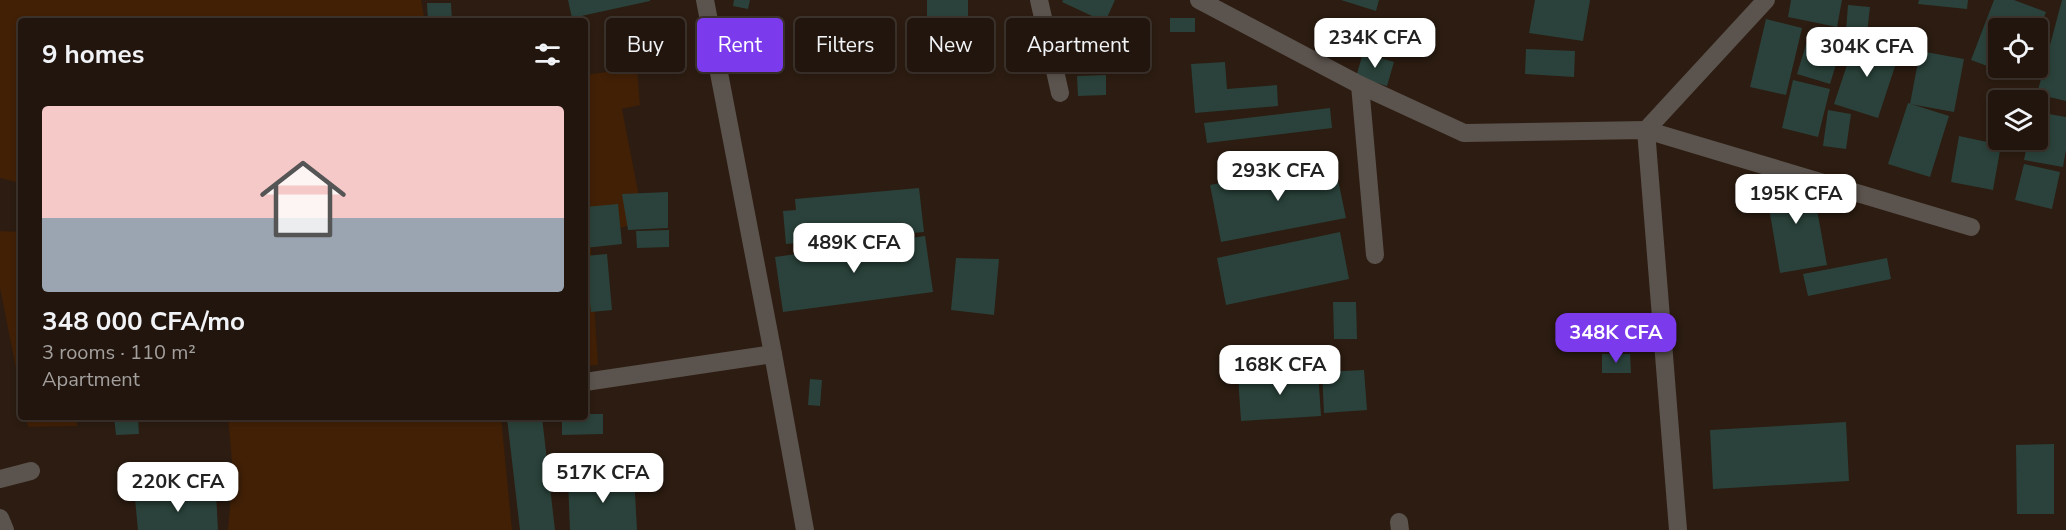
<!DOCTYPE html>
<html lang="en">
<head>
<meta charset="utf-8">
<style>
	body { margin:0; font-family:"Nunito Sans",sans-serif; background:#291e16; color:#f1f3f6; height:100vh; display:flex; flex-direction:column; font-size:22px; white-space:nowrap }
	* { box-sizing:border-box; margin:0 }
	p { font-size:20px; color:#a29f9d }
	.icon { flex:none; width:33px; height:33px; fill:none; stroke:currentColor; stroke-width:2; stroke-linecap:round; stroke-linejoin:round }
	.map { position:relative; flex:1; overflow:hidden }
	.side { position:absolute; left:18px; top:18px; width:570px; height:402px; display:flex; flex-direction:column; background:#21150d; border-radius:6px; box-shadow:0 3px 9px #0003,0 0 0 2px #3e342e }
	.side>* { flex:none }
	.guide { position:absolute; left:606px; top:18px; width:570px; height:54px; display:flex; gap:12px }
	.controls { position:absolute; left:1988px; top:18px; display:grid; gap:12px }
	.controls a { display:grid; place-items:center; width:60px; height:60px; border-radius:6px; background:#21150d; box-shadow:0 3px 9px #0003,0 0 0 2px #3e342e; font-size:30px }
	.price { position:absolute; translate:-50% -51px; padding:0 14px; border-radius:12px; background:#fff; color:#222; font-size:20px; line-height:39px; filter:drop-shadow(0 2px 3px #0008) }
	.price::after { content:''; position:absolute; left:50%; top:36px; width:18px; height:14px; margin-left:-9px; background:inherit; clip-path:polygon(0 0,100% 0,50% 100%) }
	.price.selected { background:#7c3aed; color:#fff }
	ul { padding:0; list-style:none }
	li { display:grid; align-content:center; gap:12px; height:318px; padding:0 24px }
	li span { display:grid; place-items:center; height:186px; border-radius:6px; color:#555 }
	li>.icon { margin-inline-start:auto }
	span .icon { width:108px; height:108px; fill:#fffc; stroke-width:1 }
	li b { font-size:26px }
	h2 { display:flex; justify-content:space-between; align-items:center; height:72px; padding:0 24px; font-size:26px }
	.chip { padding:0 21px; border-radius:6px; background:#21150d; box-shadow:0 3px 9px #0003,0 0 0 2px #3e342e; font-size:21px; line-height:54px }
	.chip.selected { background:#7c3aed; color:#fff }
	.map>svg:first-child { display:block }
</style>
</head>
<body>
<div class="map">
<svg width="2066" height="530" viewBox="0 0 2066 530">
	<rect width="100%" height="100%" fill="#2c1c11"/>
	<g fill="#412006">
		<polygon points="0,0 421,0 425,21 21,21 21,192 16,182 0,178"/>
		<polygon points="637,68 640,105 622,109 644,222 590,235 598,365 585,366 585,75"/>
		<polygon points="0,231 21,232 21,393 0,288"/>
		<polygon points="26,417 76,417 77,426 28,427"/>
		<polygon points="228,417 501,417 512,530 228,530 233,473"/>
	</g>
	<g fill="#2a423b">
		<polygon points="568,0 650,0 650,1 572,18"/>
		<polygon points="734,0 750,0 748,9 733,6"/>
		<rect x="927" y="0" width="41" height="22"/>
		<polygon points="1063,0 1115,0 1105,22 1062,2"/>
		<polygon points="1341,0 1379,0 1376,11"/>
		<polygon points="1535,0 1590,0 1583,41 1529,33"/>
		<polygon points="1791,0 1842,0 1837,27 1788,17"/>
		<polygon points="1919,0 1968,0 1967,9 1918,4"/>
		<polygon points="1994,0 2014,0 2046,12 2037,35 2037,28 1998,28 1998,68 2024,68 2020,78 1971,60"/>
		<polygon points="2062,0 2066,0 2066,101 2037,94"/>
		<polygon points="427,3 451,3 452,21 428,21"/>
		<polygon points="1848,5 1870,7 1867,33 1846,31"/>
		<rect x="1170" y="18" width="25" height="14"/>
		<polygon points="1766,19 1802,28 1786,95 1750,87"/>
		<polygon points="1811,28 1844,38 1830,84 1797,74"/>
		<polygon points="1856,38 1900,51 1878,118 1834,104"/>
		<polygon points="1526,49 1575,51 1574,77 1525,74"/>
		<polygon points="1920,51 1964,59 1954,112 1910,104"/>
		<polygon points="1363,53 1394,62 1387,86 1356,77"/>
		<polygon points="1225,62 1227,89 1277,85 1278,106 1195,113 1191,64"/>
		<polygon points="1106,75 1106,95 1078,96 1077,76"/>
		<polygon points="1793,80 1830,89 1818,137 1782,128"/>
		<polygon points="1908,103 1949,116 1930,177 1888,164"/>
		<polygon points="1330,108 1332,128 1207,143 1204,123"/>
		<polygon points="1828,110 1851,114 1846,149 1823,146"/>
		<polygon points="2037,112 2066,117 2066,150 2063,167 2024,160 2028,140 2037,140"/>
		<polygon points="1959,136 2001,145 1993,190 1951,182"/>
		<polygon points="1334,161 1346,218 1221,242 1210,185"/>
		<polygon points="2024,164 2060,172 2052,209 2015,200"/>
		<polygon points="1811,176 1827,265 1780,273 1765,184"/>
		<polygon points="919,188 924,232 786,244 783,211 796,210 795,199"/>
		<polygon points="668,192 668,228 628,230 622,194"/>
		<polygon points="618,204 622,244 585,248 585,207"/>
		<polygon points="669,230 669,247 637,248 636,231"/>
		<polygon points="1340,232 1349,279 1226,305 1217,258"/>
		<polygon points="925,236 933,292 783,312 775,257"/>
		<polygon points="607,254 612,310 591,312 585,256"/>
		<polygon points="956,258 999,259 994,315 951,310"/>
		<polygon points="1887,258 1891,279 1808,296 1803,274"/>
		<polygon points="1333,302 1356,302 1357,339 1334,339"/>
		<polygon points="1602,354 1630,354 1631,373 1602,373"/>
		<polygon points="1364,370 1367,410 1324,413 1322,372"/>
		<polygon points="1318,371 1321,416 1241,421 1238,376"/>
		<polygon points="810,379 822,380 820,406 808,405"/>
		<polygon points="585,414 603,414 603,434 562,435 562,417 585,417"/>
		<polygon points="114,417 138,417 139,434 116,435"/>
		<polygon points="518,417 542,417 555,530 520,530 507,418"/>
		<polygon points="1846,422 1849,481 1713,489 1710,430"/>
		<polygon points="2054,444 2054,514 2017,514 2016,445"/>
		<polygon points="171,473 172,494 125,496 124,475"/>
		<polygon points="634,475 637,530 570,530 568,479"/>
		<polygon points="216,493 218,530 138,530 135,499"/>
	</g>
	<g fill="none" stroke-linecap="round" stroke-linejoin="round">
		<g stroke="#5b534d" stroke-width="18">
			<polyline points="705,0 773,354 805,530"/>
			<polyline points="1039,0 1060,93"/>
			<polyline points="1199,0 1360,85 1464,133 1646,130 1971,227"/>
			<polyline points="1360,85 1375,255"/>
			<polyline points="585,382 773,354"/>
			<polyline points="0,479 31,471"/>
			<polyline points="0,518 5,530"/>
			<polyline points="1399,522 1400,530"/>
			<polyline points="1678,530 1646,130 1766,0"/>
		</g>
	</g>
</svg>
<div class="controls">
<a><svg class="icon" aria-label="locate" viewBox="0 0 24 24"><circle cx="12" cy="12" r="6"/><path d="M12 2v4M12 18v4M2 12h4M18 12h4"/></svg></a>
<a><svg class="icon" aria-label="layers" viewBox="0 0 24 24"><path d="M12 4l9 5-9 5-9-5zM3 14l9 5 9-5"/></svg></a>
</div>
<b class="price" style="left:1375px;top:69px">234K CFA</b>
<b class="price" style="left:1867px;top:78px">304K CFA</b>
<b class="price" style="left:1278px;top:202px">293K CFA</b>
<b class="price" style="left:1796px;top:225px">195K CFA</b>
<b class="price" style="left:854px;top:274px">489K CFA</b>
<b class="price selected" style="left:1616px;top:364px">348K CFA</b>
<b class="price" style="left:1280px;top:396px">168K CFA</b>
<b class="price" style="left:603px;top:504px">517K CFA</b>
<b class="price" style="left:178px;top:513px">220K CFA</b>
<div class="guide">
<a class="chip">Buy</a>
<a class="chip selected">Rent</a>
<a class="chip">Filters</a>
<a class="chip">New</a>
<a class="chip">Apartment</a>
</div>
<section class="side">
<h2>9 homes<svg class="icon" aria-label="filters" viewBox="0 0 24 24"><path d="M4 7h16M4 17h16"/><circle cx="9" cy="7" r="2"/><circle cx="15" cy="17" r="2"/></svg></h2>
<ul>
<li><span style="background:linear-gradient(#f6c9c9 60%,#9aa5b1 0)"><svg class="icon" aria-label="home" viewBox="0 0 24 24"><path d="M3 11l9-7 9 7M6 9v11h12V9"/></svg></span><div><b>348 000 CFA/mo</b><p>3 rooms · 110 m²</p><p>Apartment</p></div></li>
</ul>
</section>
</div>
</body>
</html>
